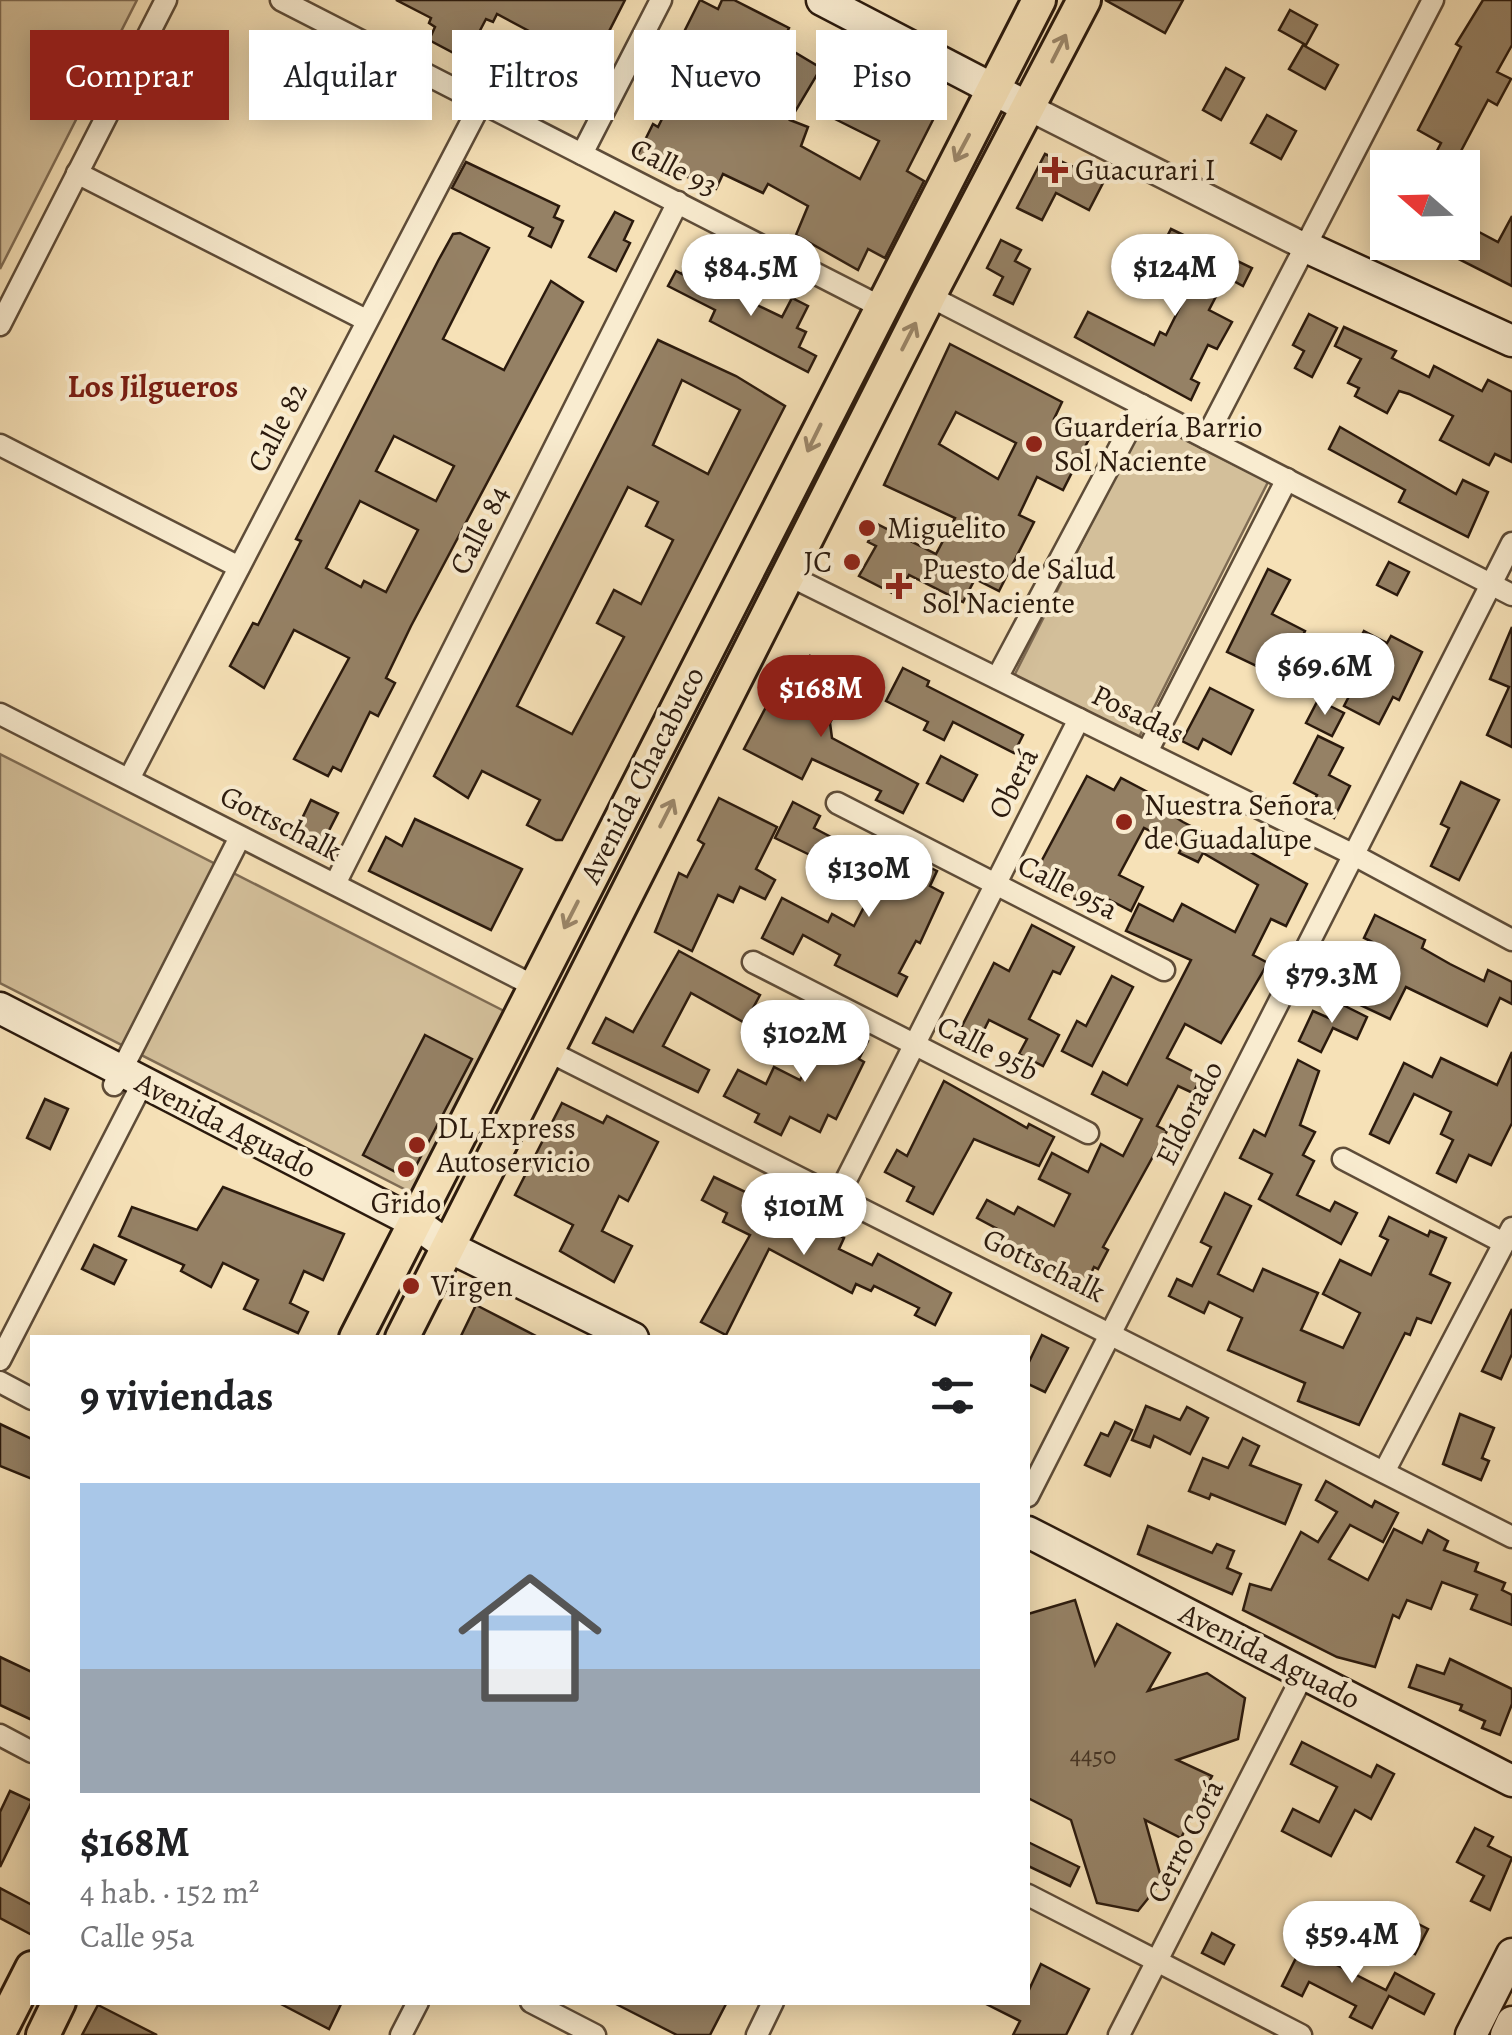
<!DOCTYPE html>
<html lang="es">
<head>
<meta charset="utf-8">
<style>
	body { margin:0; font-family:Alegreya,serif; background:#f2f2f2; color:#202124; height:100vh; display:flex; flex-direction:column; font-size:38px; white-space:nowrap }
	* { box-sizing:border-box; margin:0 }
	p { font-size:32px; color:#757577 }
	.icon { flex:none; width:55px; height:55px; fill:none; stroke:currentColor; stroke-width:2; stroke-linecap:round; stroke-linejoin:round }
	.map { position:relative; flex:1; overflow:hidden }
	.details { position:absolute; left:30px; top:1335px; width:1000px; height:670px; display:flex; flex-direction:column; background:#fff; border-radius:0px; box-shadow:0 5px 25px #0003 }
	.details>* { flex:none }
	.guide { position:absolute; left:30px; top:30px; width:1000px; height:90px; display:flex; gap:20px }
	.needle { width:65px; rotate:290deg }
	.tools { position:absolute; left:1370px; top:150px; display:grid; gap:20px }
	.tools a { display:grid; place-items:center; width:110px; height:110px; border-radius:0px; background:#fff; box-shadow:0 5px 25px #0003; font-size:50px }
	.price { position:absolute; translate:-50% -85px; padding:0 22px; border-radius:35px; background:#fff; color:#222; font-size:32px; line-height:65px; filter:drop-shadow(0 2px 5px #0008) }
	.price::after { content:''; position:absolute; left:50%; top:60px; width:30px; height:22px; margin-left:-15px; background:inherit; clip-path:polygon(0 0,100% 0,50% 100%) }
	.price.selected { background:#8f2418; color:#fff }
	ul { padding:0; list-style:none }
	li { display:grid; align-content:center; gap:20px; height:530px; padding:0 50px }
	li+li { border-top:2px solid #e0e0e0 }
	li span { display:grid; place-items:center; height:310px; border-radius:0px; color:#555 }
	li>.icon { margin-inline-start:auto }
	span .icon { width:180px; height:180px; fill:#fffc; stroke-width:1 }
	li b { font-size:42px }
	h2 { display:flex; justify-content:space-between; align-items:center; height:120px; padding:0 50px; font-size:42px }
	.chip { padding:0 35px; border-radius:0px; background:#fff; box-shadow:0 5px 25px #0003; font-size:35px; line-height:90px }
	.chip.selected { background:#8f2418; color:#fff }
	.map>svg:first-child { display:block }
</style>
</head>
<body>
<div class="map">
<svg width="1512" height="2035" viewBox="0 0 1512 2035">
	<rect width="100%" height="100%" fill="#f6e1b7"/>
	<filter id="stains"><feTurbulence type="fractalNoise" baseFrequency=".002" numOctaves="4"/><feColorMatrix values="0 0 0 0 .2 0 0 0 0 .09 0 0 0 0 .02 0 0 0 .5 -.17"/></filter>
	<radialGradient id="worn" r=".72"><stop offset=".6" stop-color="#630" stop-opacity="0"/><stop offset="1" stop-color="#630" stop-opacity=".3"/></radialGradient>
	<g fill="#d3bf9a" stroke="#7f6c54" stroke-width="2.5">
		<polygon points="0,0 137,0 0,269"/>
		<polygon points="1144,419 1268,482 1136,743 1012,680"/>
		<polygon points="0,754 506,1012 414,1194 0,983"/>
	</g>
	<g fill="#958165" stroke="#2b1a0d" stroke-width="2.5" fill-rule="evenodd">
		<polygon points="396,0 625,0 575,98 567,94 560,107 546,100 542,107 513,92 542,38 497,14 493,22 486,19 465,59 429,40 435,27 429,23 431,18"/>
		<polygon points="700,0 718,9 722,0 734,0 789,28 781,44 821,68 790,120 808,127 801,146 860,179 879,141 833,118 860,65 939,108 907,171 924,181 885,258 868,249 858,270 796,235 808,206 768,184 763,193 723,174 716,189 637,156 653,124 658,127 684,74 667,66"/>
		<polygon points="1105,0 1183,0 1165,33"/>
		<polygon points="1483,0 1512,0 1512,45 1497,72 1511,79 1497,105 1488,100 1452,168 1428,168 1441,143 1418,130 1461,47 1456,44"/>
		<polygon points="1290,10 1317,25 1306,45 1279,30"/>
		<polygon points="1303,45 1338,65 1325,89 1289,69"/>
		<polygon points="1226,68 1244,78 1221,120 1203,110"/>
		<polygon points="1267,115 1296,131 1281,159 1251,143"/>
		<polygon points="1045,154 1104,181 1089,210 1056,193 1042,220 1017,208"/>
		<polygon points="466,162 559,206 554,217 563,221 551,247 529,236 533,228 452,188"/>
		<polygon points="615,212 633,221 624,240 630,243 616,271 589,257"/>
		<polygon points="1512,216 1512,286 1425,242 1462,242 1462,223 1498,242"/>
		<polygon points="1171,229 1252,268 1243,286 1226,277 1209,310 1232,322 1217,349 1208,345 1191,379 1199,383 1191,400 1075,337 1088,312 1154,345 1160,332 1166,335 1195,277 1156,258"/>
		<path d="M460 233 489 248 443 339 504 370 551 281 583 302 411 626 386 678 395 683 378 716 370 712 341 771 333 767 328 776 294 759 349 658 294 630 264 688 230 666 253 623 258 625 301 541 296 539 438 261 453 234ZM394 436 454 466 436 501 376 471ZM360 501 418 530 386 592 364 581 361 587 326 568Z"/>
		<polygon points="1001,240 1021,250 1015,261 1030,269 1013,304 994,295 1003,277 987,268"/>
		<polygon points="684,270 782,317 792,298 808,306 797,328 806,332 799,347 816,356 808,372 710,321 715,310 668,286 676,271 682,274"/>
		<polygon points="1309,314 1337,328 1312,377 1295,368 1304,351 1293,345"/>
		<polygon points="1344,327 1396,351 1392,358 1429,377 1434,366 1482,391 1488,380 1512,392 1512,462 1495,454 1489,465 1440,440 1453,416 1409,394 1399,391 1387,413 1355,396 1359,388 1348,383 1361,359 1335,346"/>
		<path d="M658 340 736 376 785 406 562 840H556L527 825 540 800 482 771 468 798 434 776ZM682 380 740 410 708 474 653 445ZM628 487 658 502 646 526 673 540 641 604 614 590 597 623 624 637 572 734 517 706Z"/>
		<path d="M950 344 1062 402 1054 419 1090 437 1063 490 1037 477 1019 515 1034 522 999 591 975 579 963 602 909 575 898 596 859 576 876 546 868 542 877 524 936 554 955 518 884 485ZM956 412 1016 443 998 479 939 444Z"/>
		<polygon points="1340,427 1456,494 1463,480 1488,492 1468,537 1399,502 1405,490 1329,449"/>
		<polygon points="1389,562 1409,572 1397,595 1377,585"/>
		<polygon points="1268,569 1290,580 1272,614 1305,631 1282,678 1227,652"/>
		<polygon points="1512,627 1512,747 1487,735 1509,687 1490,679"/>
		<polygon points="1364,631 1387,643 1391,636 1422,652 1399,700 1393,697 1379,724 1344,706 1358,679 1343,671"/>
		<polygon points="810,656 831,666 821,685 843,697 830,723 832,738 918,784 903,813 876,800 881,791 812,759 802,779 744,749 766,707 781,714"/>
		<polygon points="903,668 929,681 927,686 1023,735 1014,753 953,722 944,740 924,730 928,722 886,701"/>
		<polygon points="1210,688 1253,710 1231,754 1203,739 1198,749 1182,741"/>
		<polygon points="1318,700 1344,713 1332,736 1306,723"/>
		<polygon points="1318,736 1343,748 1329,775 1350,786 1334,818 1311,806 1317,795 1294,783"/>
		<polygon points="941,756 977,775 963,801 927,783"/>
		<polygon points="1087,776 1114,790 1121,778 1159,798 1156,805 1183,822 1218,840 1220,835 1307,884 1286,926 1271,919 1253,955 1268,963 1221,1043 1185,1024 1167,1058 1202,1076 1193,1093 1178,1086 1157,1126 1167,1131 1103,1247 1108,1250 1098,1269 1094,1267 1082,1292 1054,1278 1058,1270 1001,1240 1005,1233 977,1218 987,1200 1014,1214 1018,1207 1054,1226 1070,1194 1039,1179 1052,1153 1088,1172 1101,1144 1123,1156 1142,1119 1092,1094 1103,1072 1127,1085 1191,960 1126,931 1139,904 1173,921 1182,904 1235,932 1258,885 1203,853 1198,862 1179,853 1182,847 1144,828 1119,875 1143,887 1131,911 1098,894 1092,908 1033,877"/>
		<polygon points="1461,782 1499,800 1459,880 1431,866 1449,828 1441,824"/>
		<polygon points="719,798 777,827 756,869 775,880 765,899 740,887 733,902 718,895 692,951 655,932 679,873 687,877 704,844 698,840"/>
		<polygon points="311,800 338,813 322,844 296,831"/>
		<polygon points="793,802 820,816 814,828 850,847 836,876 809,863 812,856 775,838"/>
		<polygon points="415,819 522,869 491,930 369,871 386,837 402,846"/>
		<polygon points="855,840 900,863 904,855 937,871 930,886 943,893 920,943 916,941 899,973 907,977 897,996 835,965 840,955 803,935 793,954 762,938 782,898 828,922 832,914 854,926 878,880 844,862"/>
		<polygon points="1375,915 1425,940 1422,948 1450,964 1484,981 1488,970 1512,982 1512,1004 1500,998 1487,1026 1406,987 1390,1019 1360,1005 1387,949 1364,938"/>
		<polygon points="1032,925 1074,947 1060,974 1053,971 1029,1019 1059,1035 1043,1066 1019,1054 1027,1039 989,1020 979,1040 960,1030 994,963 1009,971"/>
		<polygon points="679,951 760,995 745,1023 691,993 663,1046 709,1070 698,1092 593,1043 606,1018 633,1032"/>
		<polygon points="1112,976 1133,987 1092,1066 1062,1051 1077,1021 1086,1026"/>
		<polygon points="1339,1003 1367,1017 1357,1039 1333,1028 1321,1052 1299,1041 1313,1011 1331,1019"/>
		<polygon points="832,1022 868,1041 859,1059 864,1062 836,1119 828,1115 820,1132 790,1117 781,1135 755,1122 759,1114 724,1096 738,1070 766,1084 774,1067 800,1080"/>
		<polygon points="425,1035 472,1059 409,1179 363,1155"/>
		<polygon points="1512,1052 1512,1123 1491,1165 1469,1155 1456,1182 1437,1173 1453,1140 1441,1134 1451,1112 1414,1094 1389,1143 1370,1134 1404,1063 1432,1077 1441,1058 1497,1085"/>
		<polygon points="1298,1060 1319,1071 1300,1125 1315,1132 1303,1155 1314,1161 1297,1195 1330,1211 1335,1202 1357,1213 1341,1244 1259,1199 1272,1174 1240,1158 1254,1130 1265,1136"/>
		<polygon points="944,1081 1027,1128 1029,1124 1054,1137 1039,1166 974,1139 933,1214 907,1201 914,1187 885,1172 897,1150 907,1156"/>
		<polygon points="45,1099 68,1109 50,1149 27,1138"/>
		<polygon points="562,1103 603,1123 607,1116 658,1142 628,1201 619,1196 602,1231 632,1246 614,1282 560,1251 573,1225 515,1195"/>
		<polygon points="714,1177 798,1217 800,1212 817,1221 816,1224 844,1238 839,1249 872,1265 878,1254 951,1293 935,1325 915,1315 919,1308 874,1286 871,1291 856,1284 852,1293 769,1249 726,1335 701,1322 750,1235 723,1222 727,1213 702,1200"/>
		<polygon points="223,1187 344,1234 323,1280 304,1271 290,1303 308,1312 298,1333 244,1309 258,1280 223,1263 211,1287 181,1271 184,1265 119,1236 132,1207 197,1230"/>
		<polygon points="1225,1193 1251,1206 1218,1274 1253,1291 1263,1269 1318,1293 1301,1330 1343,1348 1360,1313 1323,1294 1340,1260 1371,1275 1388,1240 1380,1236 1389,1217 1428,1236 1430,1231 1446,1238 1430,1274 1450,1283 1431,1323 1417,1318 1410,1335 1405,1333 1359,1425 1298,1401 1305,1383 1228,1350 1242,1318 1209,1302 1204,1313 1169,1296 1177,1279 1192,1286 1211,1247 1201,1242"/>
		<polygon points="94,1245 126,1260 114,1284 82,1269"/>
		<polygon points="476,1305 540,1338 460,1338"/>
		<polygon points="1512,1309 1512,1354 1501,1379 1482,1371"/>
		<polygon points="1042,1335 1068,1348 1045,1392 1028,1384 1028,1364"/>
		<polygon points="1146,1406 1180,1420 1187,1407 1208,1418 1190,1454 1154,1436 1150,1447 1132,1440"/>
		<polygon points="1460,1414 1494,1428 1482,1458 1489,1461 1481,1480 1443,1464"/>
		<polygon points="1115,1422 1132,1430 1110,1476 1085,1465 1101,1433 1108,1436"/>
		<polygon points="0,1424 32,1439 32,1479 0,1466"/>
		<polygon points="1243,1438 1259,1446 1250,1465 1301,1485 1285,1524 1211,1494 1209,1499 1189,1491 1203,1458 1228,1468"/>
		<polygon points="1326,1481 1372,1507 1375,1501 1398,1513 1383,1542 1350,1525 1329,1559 1368,1580 1394,1529 1422,1543 1428,1530 1448,1541 1444,1550 1478,1563 1475,1571 1505,1583 1502,1590 1512,1595 1512,1625 1471,1609 1477,1595 1442,1582 1431,1609 1407,1600 1399,1618 1393,1615 1375,1667 1337,1657 1243,1610 1250,1584 1271,1590 1301,1532 1318,1542 1337,1512 1316,1500"/>
		<polygon points="1148,1526 1212,1553 1217,1544 1234,1551 1227,1568 1241,1574 1232,1594 1138,1554"/>
		<polygon points="1075,1600 1095,1665 1117,1624 1170,1653 1148,1691 1207,1673 1245,1698 1238,1739 1177,1760 1212,1776 1181,1838 1145,1820 1162,1881 1138,1911 1097,1903 1071,1820 1028,1798 1028,1614"/>
		<polygon points="0,1657 32,1672 32,1720 0,1705"/>
		<polygon points="1450,1659 1512,1689 1512,1704 1500,1735 1482,1728 1485,1721 1460,1710 1462,1705 1409,1687 1417,1665 1444,1674"/>
		<polygon points="1302,1742 1371,1777 1377,1765 1394,1774 1371,1819 1355,1810 1331,1856 1282,1831 1293,1809 1319,1822 1337,1787 1291,1764"/>
		<polygon points="10,1791 32,1801 0,1867 0,1812"/>
		<polygon points="1475,1828 1493,1837 1488,1846 1512,1858 1490,1910 1471,1901 1484,1876 1457,1862"/>
		<polygon points="1028,1842 1079,1867 1070,1886 1028,1866"/>
		<polygon points="0,1888 32,1905 32,1935 0,1918"/>
		<polygon points="1397,1913 1428,1929 1415,1954 1384,1938"/>
		<polygon points="1212,1933 1234,1945 1224,1964 1202,1953"/>
		<polygon points="1305,1940 1325,1950 1321,1957 1386,1990 1395,1973 1434,1994 1424,2014 1389,1996 1372,2028 1350,2017 1356,2006 1309,1982 1302,1996 1282,1986"/>
		<polygon points="1041,1964 1089,1989 1066,2035 1013,2035 1020,2021 982,2002 1028,2002 1028,1992"/>
		<polygon points="277,2002 342,2002 329,2029"/>
		<polygon points="612,2002 727,2002 710,2035 677,2035"/>
		<polygon points="98,2005 157,2035 82,2035"/>
	</g>
	<g fill="none" stroke-linecap="round" stroke-linejoin="round">
		<g stroke="#5e4c38" stroke-width="25">
			<g id="minor">
				<polyline points="281,0 879,306"/>
				<polyline points="582,154 661,0"/>
				<polyline points="77,173 366,320"/>
				<polyline points="929,296 1512,595"/>
				<polyline points="0,325 166,0"/>
				<polyline points="1206,438 1433,0"/>
				<polyline points="0,445 239,567"/>
				<polyline points="788,575 1354,855 1512,940"/>
				<polyline points="997,678 1142,405"/>
				<polyline points="0,714 534,986"/>
				<polyline points="1147,752 1287,479"/>
				<polyline points="129,779 481,103"/>
				<polyline points="837,803 1164,970"/>
				<polyline points="335,884 678,202"/>
				<polyline points="753,962 1088,1133"/>
				<polyline points="548,1051 1512,1537"/>
				<polyline points="114,1085 240,837"/>
				<polyline points="1343,1159 1504,1243"/>
				<polyline points="838,1196 1079,719"/>
				<polyline points="0,1360 143,1082"/>
				<polyline points="0,1382 32,1399"/>
				<polyline points="1384,1472 1512,1228"/>
				<polyline points="1028,1496 1512,543"/>
				<polyline points="0,1735 32,1752"/>
				<polyline points="1028,1895 1301,2035"/>
				<polyline points="531,2002 595,2035"/>
				<polyline points="401,2035 418,2002"/>
				<polyline points="757,2035 773,2002"/>
				<polyline points="1119,2035 1304,1673"/>
			</g>
		</g>
		<g stroke="#5e4c38" stroke-width="30">
			<polyline id="tertiary" points="1014,100 1304,246"/>
		</g>
		<g stroke="#2b1a0d" stroke-width="35">
			<g id="secondary">
				<polyline points="822,0 1014,100"/>
				<polyline points="1304,246 1512,341"/>
				<polyline points="0,1008 416,1223 449,1247 633,1338"/>
				<polyline points="1028,1532 1512,1781"/>
				<polyline points="1471,2035 1512,1954"/>
				<polyline points="1506,2035 1512,2022"/>
			</g>
		</g>
		<g stroke="#2b1a0d" stroke-width="38">
			<g id="primary">
				<polyline points="356,1338 1039,0"/>
				<polyline points="402,1338 929,296 1084,0"/>
				<polyline points="0,2031 32,1968"/>
				<polyline points="43,2035 59,2002"/>
			</g>
		</g>
		<use href="#minor" stroke="#f9ecd0" stroke-width="20"/>
		<use href="#tertiary" stroke="#f9ecd0" stroke-width="25"/>
		<use href="#secondary" stroke="#f9ecd0" stroke-width="30"/>
		<use href="#primary" stroke="#f6e1b7" stroke-width="32"/>
	</g>
	<defs><path id="oneway-shaft" d="M-6 0H5M1.5-3L5.5 0L1.5 3" fill="none" stroke-width="1.6" stroke-linecap="round" stroke-linejoin="round" transform="scale(2.5)"/></defs>
	<g stroke="#9b876a">
		<use href="#oneway-shaft" transform="translate(1059 48) rotate(-63)"/>
		<use href="#oneway-shaft" transform="translate(962 148) rotate(118)"/>
		<use href="#oneway-shaft" transform="translate(909 336) rotate(-63)"/>
		<use href="#oneway-shaft" transform="translate(814 438) rotate(116)"/>
		<use href="#oneway-shaft" transform="translate(667 813) rotate(-63)"/>
		<use href="#oneway-shaft" transform="translate(571 915) rotate(117)"/>
	</g>
	<g fill="#8f2418" stroke="#f9ecd0" stroke-width="4">
		<path d="M1050 155h10v10h10v10h-10v10h-10v-10h-10v-10h10z"/>
		<circle cx="1034" cy="444" r="10"/>
		<circle cx="867" cy="528" r="10"/>
		<circle cx="852" cy="562" r="10"/>
		<path d="M894 571h10v10h10v10h-10v10h-10v-10h-10v-10h10z"/>
		<circle cx="1124" cy="822" r="10"/>
		<circle cx="417" cy="1145" r="10"/>
		<circle cx="406" cy="1169" r="10"/>
		<circle cx="411" cy="1286" r="10"/>
	</g>
	<g text-anchor="middle" dominant-baseline="central" stroke-width="8" stroke-linejoin="round" paint-order="stroke">
		<g font-size="25" fill="#463423">
			<text x="1093" y="1756">4450</text>
		</g>
		<g font-size="30" fill="#2b1a0d" stroke="#f9ecd0">
			<text transform="translate(674 167) rotate(27)">Calle 93</text>
			<text transform="translate(277 427) rotate(-63)">Calle 82</text>
			<text transform="translate(479 530) rotate(-63)">Calle 84</text>
			<text transform="translate(1138 714) rotate(26)">Posadas</text>
			<text transform="translate(642 775) rotate(-63)">Avenida Chacabuco</text>
			<text transform="translate(1013 783) rotate(-63)">Oberá</text>
			<text transform="translate(281 823) rotate(27)">Gottschalk</text>
			<text transform="translate(1068 887) rotate(27)">Calle 95a</text>
			<text transform="translate(988 1048) rotate(27)">Calle 95b</text>
			<text transform="translate(1189 1113) rotate(-63)">Eldorado</text>
			<text transform="translate(226 1125) rotate(27)">Avenida Aguado</text>
			<text transform="translate(1044 1265) rotate(26)">Gottschalk</text>
			<text transform="translate(1270 1656) rotate(27)">Avenida Aguado</text>
			<text transform="translate(1185 1841) rotate(-63)">Cerro Corá</text>
		</g>
		<g font-size="30" fill="#2b1a0d" stroke="#f9ecd0" text-anchor="start">
			<text x="1075" y="170">Guacurari I</text>
			<text x="1054" y="427">Guardería Barrio<tspan x="1054" dy="34">Sol Naciente</tspan></text>
			<text x="887" y="528">Miguelito</text>
			<text x="832" y="562" text-anchor="end">JC</text>
			<text x="922" y="569">Puesto de Salud<tspan x="922" dy="34">Sol Naciente</tspan></text>
			<text x="1144" y="805">Nuestra Señora<tspan x="1144" dy="34">de Guadalupe</tspan></text>
			<text x="437" y="1128">DL Express<tspan x="437" dy="34">Autoservicio</tspan></text>
			<text x="406" y="1203" text-anchor="middle">Grido</text>
			<text x="431" y="1286">Virgen</text>
		</g>
		<g font-size="32" font-weight="bold" fill="#7a1f14" stroke="#f9ecd0">
			<text x="153" y="386">Los Jilgueros</text>
		</g>
	</g>
	<rect width="100%" height="100%" filter="url(#stains)"/>
	<rect width="100%" height="100%" fill="url(#worn)"/>
</svg>
<div class="tools">
<a><svg class="needle" viewBox="-14 -14 28 28"><path d="M0-13l5 13h-10z" fill="#e53935"/><path d="M0 13l5-13h-10z" fill="#757577"/></svg></a>
</div>
<b class="price" style="left:751px;top:319px">$84.5M</b>
<b class="price" style="left:1175px;top:319px">$124M</b>
<b class="price" style="left:1325px;top:718px">$69.6M</b>
<b class="price selected" style="left:821px;top:740px">$168M</b>
<b class="price" style="left:869px;top:920px">$130M</b>
<b class="price" style="left:1332px;top:1026px">$79.3M</b>
<b class="price" style="left:805px;top:1085px">$102M</b>
<b class="price" style="left:804px;top:1258px">$101M</b>
<b class="price" style="left:1352px;top:1986px">$59.4M</b>
<div class="guide">
<a class="chip selected">Comprar</a>
<a class="chip">Alquilar</a>
<a class="chip">Filtros</a>
<a class="chip">Nuevo</a>
<a class="chip">Piso</a>
</div>
<section class="details">
<h2>9 viviendas<svg class="icon" aria-label="filters" viewBox="0 0 24 24"><path d="M4 7h16M4 17h16"/><circle cx="9" cy="7" r="2"/><circle cx="15" cy="17" r="2"/></svg></h2>
<ul>
<li><span style="background:linear-gradient(#a9c7e8 60%,#9aa5b1 0)"><svg class="icon" aria-label="home" viewBox="0 0 24 24"><path d="M3 11l9-7 9 7M6 9v11h12V9"/></svg></span><div><b>$168M</b><p>4 hab. · 152 m²</p><p>Calle 95a</p></div></li>
</ul>
</section>
</div>
</body>
</html>
